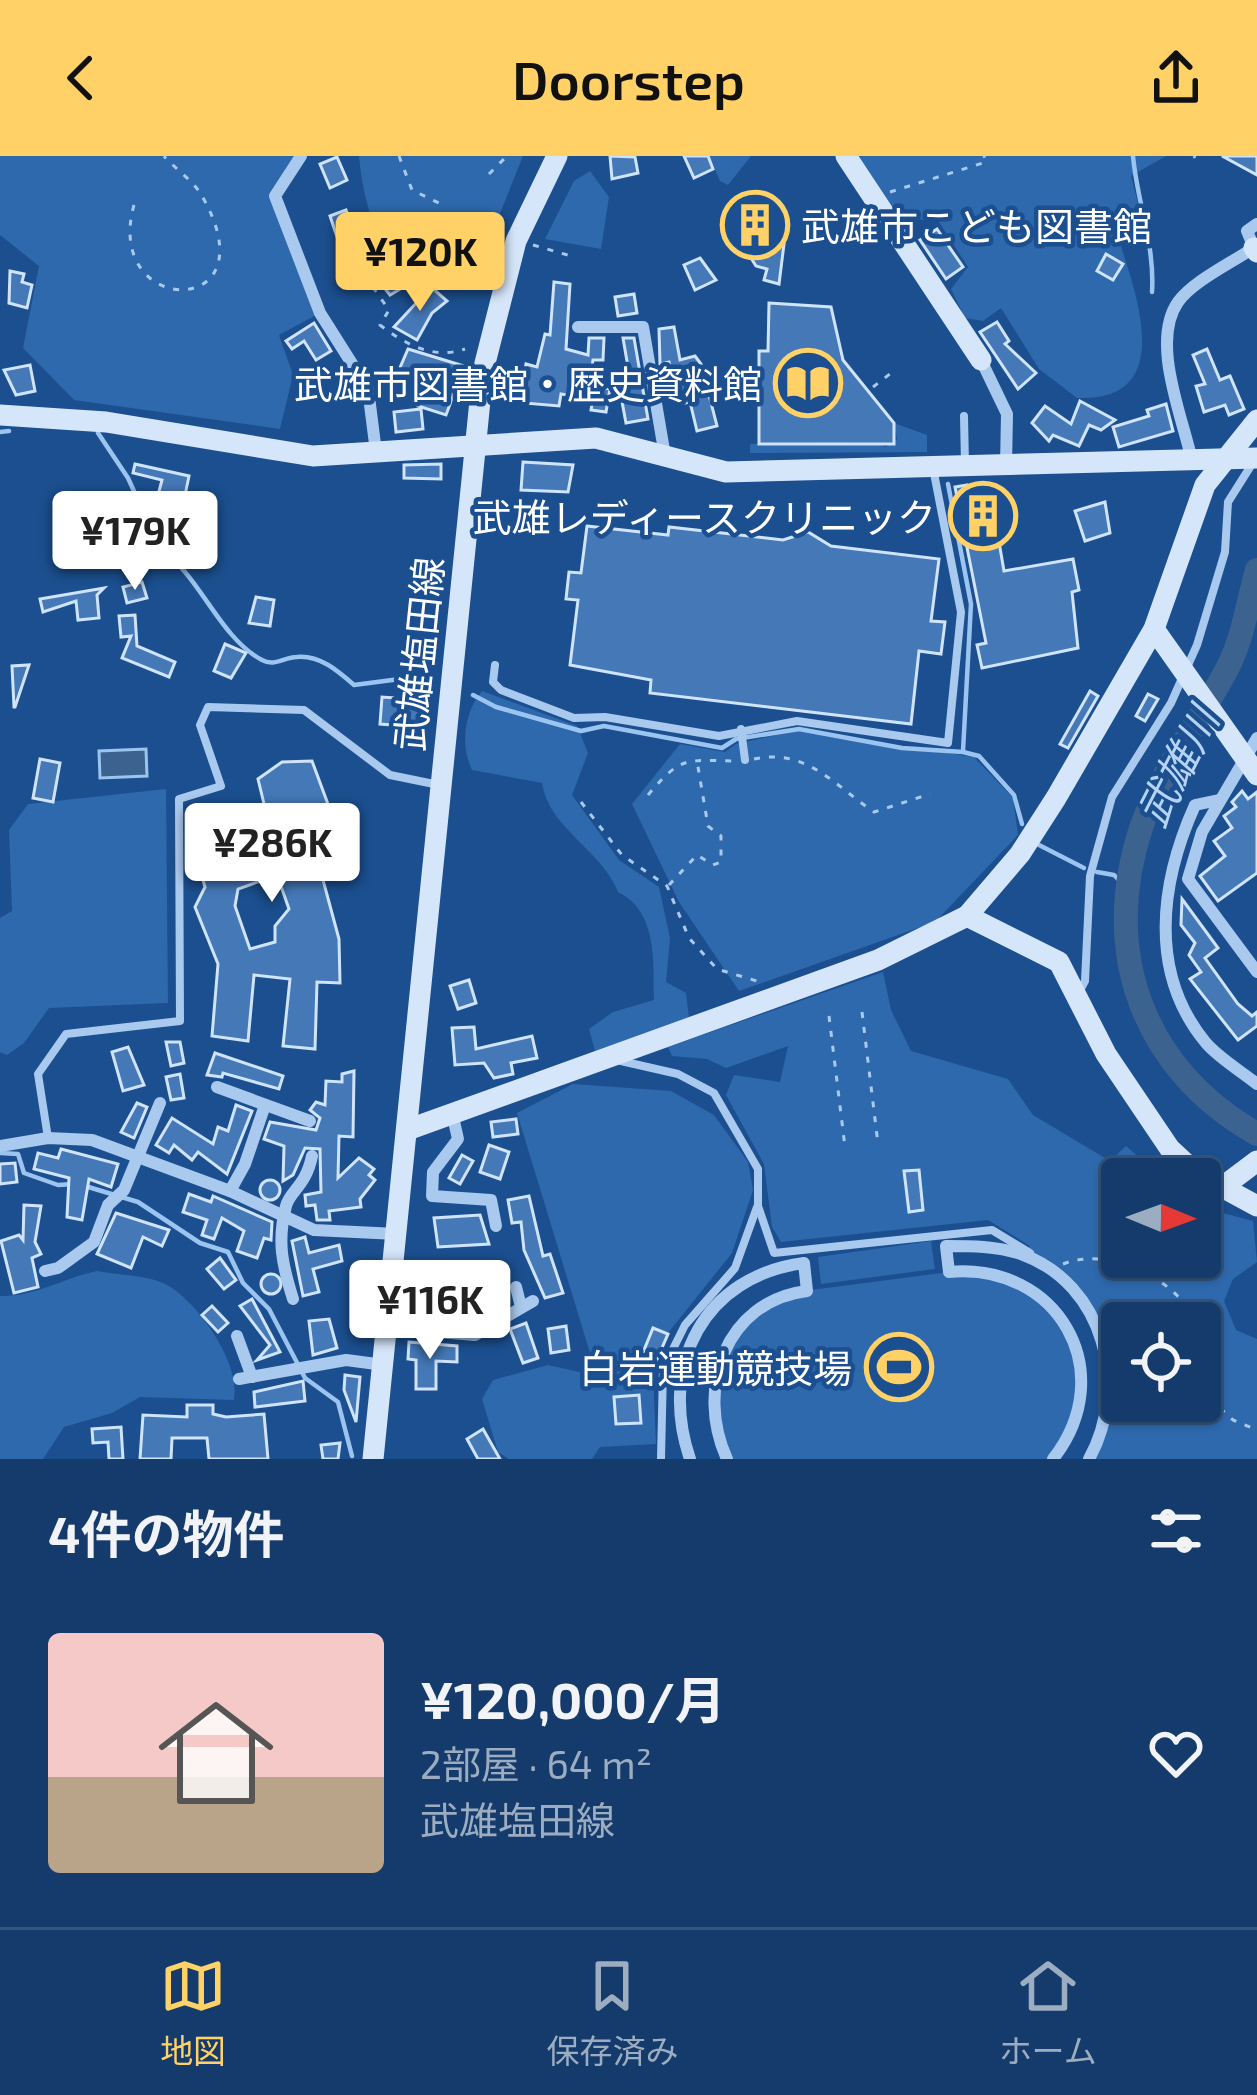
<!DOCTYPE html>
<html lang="ja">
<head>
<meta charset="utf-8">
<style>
	body { margin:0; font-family:"Exo 2","Noto Sans JP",sans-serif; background:#214673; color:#f1f3f6; height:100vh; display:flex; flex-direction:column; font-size:45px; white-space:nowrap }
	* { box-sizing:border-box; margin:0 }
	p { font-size:39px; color:#9dadc1 }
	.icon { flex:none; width:66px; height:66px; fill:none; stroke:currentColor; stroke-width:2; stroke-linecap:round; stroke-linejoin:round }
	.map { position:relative; height:1303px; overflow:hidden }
	.drawer { display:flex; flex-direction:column; background:#143b6b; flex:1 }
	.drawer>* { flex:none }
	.needle { width:78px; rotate:91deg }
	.buttons { position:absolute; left:1101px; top:1002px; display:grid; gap:24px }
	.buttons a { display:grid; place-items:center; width:120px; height:120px; border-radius:12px; background:#143b6b; box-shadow:0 3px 9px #0004,0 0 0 3px #33557e; font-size:60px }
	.price { position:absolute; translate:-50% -102px; padding:0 27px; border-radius:12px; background:#fff; color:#222; font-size:39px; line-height:78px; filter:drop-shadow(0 3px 6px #0008) }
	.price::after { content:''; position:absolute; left:50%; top:72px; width:36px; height:27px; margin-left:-18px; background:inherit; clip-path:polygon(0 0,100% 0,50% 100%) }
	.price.active { background:#ffd166; color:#111 }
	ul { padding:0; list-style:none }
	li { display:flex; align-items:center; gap:36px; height:300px; padding:0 48px }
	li+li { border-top:3px solid #33557e }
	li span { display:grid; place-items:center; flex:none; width:336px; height:240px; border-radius:12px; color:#555 }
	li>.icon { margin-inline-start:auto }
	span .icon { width:144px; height:144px; fill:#fffc; stroke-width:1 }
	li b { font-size:51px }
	h2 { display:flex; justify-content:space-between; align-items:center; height:144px; padding:0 48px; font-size:51px }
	header { display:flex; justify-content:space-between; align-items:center; height:156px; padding:0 48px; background:#ffd166; color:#111; font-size:54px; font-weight:600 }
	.dock { display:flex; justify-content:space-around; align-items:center; height:168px; border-top:3px solid #33557e; background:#143b6b; font-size:33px; color:#9dadc1 }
	.dock a { display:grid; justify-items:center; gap:6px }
	.dock .active { color:#ffd166 }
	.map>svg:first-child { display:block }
</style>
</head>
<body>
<header><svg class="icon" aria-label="back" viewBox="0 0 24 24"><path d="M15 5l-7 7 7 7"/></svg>Doorstep<svg class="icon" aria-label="share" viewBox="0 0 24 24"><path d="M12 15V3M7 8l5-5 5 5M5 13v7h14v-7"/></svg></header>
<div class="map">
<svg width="1257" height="1303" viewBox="0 0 1257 1303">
	<rect width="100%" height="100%" fill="#1b4f8f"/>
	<g fill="#2e69ad" fill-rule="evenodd">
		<polygon points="0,0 301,0 275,40 320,157 279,179 293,219 280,273 74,244 23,192 39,110 0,79"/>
		<path d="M359 0H523L473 125 413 133C379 98 363 48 359 0Z"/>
		<polygon points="709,0 751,0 728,29 720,25"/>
		<path d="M857 0H1166L1131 20 1144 71 1118 81C1136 138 1178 246 1077 242L1039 213 1001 152 983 165 965 162 951 133 968 111 937 63C891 70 880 34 857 0Z"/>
		<polygon points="590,15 609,41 601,93 545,83 574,25"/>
		<polygon points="894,267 927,279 927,296 750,297 750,288 864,284 886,291 897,283"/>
		<path d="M482 535 577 570 588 597 572 639 619 704 659 731 670 782 666 826 686 837 689 862 595 895 589 873 613 856 654 844C653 805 658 756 618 736 601 693 549 673 542 627L472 614C460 590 464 556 482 535Z"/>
		<polygon points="799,574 974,601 1013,642 1018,679 935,766 739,835 679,746 632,648 680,588 725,596 736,588"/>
		<polygon points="166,633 168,847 49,852 24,887 7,899 0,896 0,762 12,755 9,674 28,648"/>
		<path d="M883 816 891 854 911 895 1008 923 1033 959 1110 1005 1126 990 1165 1023H1122V1101H1200V1051L1253 1065 1257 1106 1233 1123 1224 1145 1236 1174 1257 1183V1303H1089C1126 1213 1107 1151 1024 1099L1030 1090 988 1064 781 1086 772 1071 764 1008 726 939 734 919 780 926 788 890 726 912 707 903 672 900 668 891ZM1122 1167H1200V1245H1122Z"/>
		<polygon points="573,928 671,935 714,959 748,1006 753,1034 732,1097 668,1177 653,1172 639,1219 653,1219 656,1288 600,1291 592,1303 509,1303 498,1296 482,1243 493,1224 548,1209 597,1220 517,957"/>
		<polygon points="931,1085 935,1113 821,1128 818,1101"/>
		<path d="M97 1115C118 1119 144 1119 163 1127 195 1141 242 1208 234 1244L140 1241 112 1257 64 1271 43 1303H0V1140C35 1141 63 1122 97 1115Z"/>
		<polygon points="949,1116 1014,1122 1069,1175 1080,1244 1053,1303 727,1303 715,1249 728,1182 788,1137"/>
	</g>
	<polygon fill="#3c6290" stroke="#9cc4f0" stroke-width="3" points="146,593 147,620 100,622 99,595"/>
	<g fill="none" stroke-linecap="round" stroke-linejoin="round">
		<g stroke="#9cc4f0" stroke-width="4.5">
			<path d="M1133 0C1137 46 1155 88 1152 136"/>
			<polyline points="0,276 9,275"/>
			<path d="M98 277 128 322 162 397C196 412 218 481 262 504 275 511 284 501 297 501 320 499 338 515 354 529L400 523 427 531"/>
			<polyline points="948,328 971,448 963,595"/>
			<polyline points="473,539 496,551 581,575 604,570 722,592 736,583 799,573 902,592 963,596 979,600 1014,639 1022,668"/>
			<polyline points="1039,689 1084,712"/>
			<polyline points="1097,716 1114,719 1127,732"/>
			<polyline points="0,997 18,998 24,1017 58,1029 74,1028"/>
			<polyline points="85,1030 138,1046 200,1087 228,1096 243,1127 269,1153 305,1222 338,1246 352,1300"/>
		</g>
		<path stroke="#3c6290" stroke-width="24" d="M1257 414C1248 445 1243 482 1228 511 1201 563 1160 616 1141 672 1100 796 1143 914 1257 978"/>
	</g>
	<g fill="#4478b7" stroke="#cfe3fa" stroke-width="3" fill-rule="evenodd">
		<polygon points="610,0 635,1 638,17 612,23"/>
		<polygon points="684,0 708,0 713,13 694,22"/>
		<polygon points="1222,0 1257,0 1257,19"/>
		<polygon points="337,1 347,24 330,32 320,8"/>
		<polygon points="756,37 785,80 779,128 764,124 767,113 756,110 724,59"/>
		<polygon points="346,54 362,99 345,105 330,60"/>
		<polygon points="937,73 963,111 946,123 920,84"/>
		<polygon points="1106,98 1123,108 1113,124 1097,115"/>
		<polygon points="700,102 716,124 695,134 684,109"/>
		<polygon points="390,110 402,132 390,139 374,119"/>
		<polygon points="10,115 24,118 22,126 32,129 27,152 9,147"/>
		<polygon points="554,126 570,128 566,193 588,199 589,182 604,182 603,204 593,204 589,230 610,233 606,256 591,254 593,243 561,238 559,250 512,246 517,223 523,224 526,208 537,211 545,178 550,179"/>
		<polygon points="431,131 447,145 432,157 417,184 394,171"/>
		<polygon points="634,138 637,157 618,160 615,141"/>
		<polygon points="769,147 831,151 843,204 894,267 894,288 759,288 759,195 768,195"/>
		<polygon points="997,166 1009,185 1005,188 1036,217 1018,233 980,176"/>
		<polygon points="314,167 331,195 316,204 304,185 292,193 286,185"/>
		<polygon points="674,171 680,204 695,200 701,208 717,270 697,275 690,246 680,248 669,206 660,208 659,173"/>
		<polygon points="623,182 634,182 648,263 626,267 617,219 629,217"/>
		<polygon points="408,193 464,210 446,259 418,250 425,226 399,214"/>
		<polygon points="1207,193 1220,224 1230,220 1244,253 1229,259 1225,249 1204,256 1196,230 1205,228 1193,199"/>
		<polygon points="30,209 35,235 16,239 4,214"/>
		<polygon points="1080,245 1115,264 1101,274 1089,269 1079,290 1053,279 1049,285 1032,267 1045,250 1071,268"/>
		<polygon points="1166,248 1173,275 1119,291 1113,271 1149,260 1147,254"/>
		<polygon points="421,253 423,273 396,276 394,256"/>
		<polygon points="523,306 573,309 568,336 521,334"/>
		<polygon points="135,308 189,320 183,349 157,343 162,324 133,317"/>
		<polygon points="441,308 441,323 404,322 404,309"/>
		<polygon points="967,329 968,334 980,332 984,351 1004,349 1008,368 1001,369 1004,385 999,386 1004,415 1073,403 1079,434 1072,436 1078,492 982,512 977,489 986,487 955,331"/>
		<polygon points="1105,346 1110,377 1085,385 1075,355"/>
		<polygon points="587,370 668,379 669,371 783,384 808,376 831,390 939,403 931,465 945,466 941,498 919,495 911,568 650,537 651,524 570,509 578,444 566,443 569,416 581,417"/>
		<polygon points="142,426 147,442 127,447 123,431"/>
		<polygon points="104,432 97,439 99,462 78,464 76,445 43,456 40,443"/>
		<polygon points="256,441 274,444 270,470 249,467"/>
		<polygon points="135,459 137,490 175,506 169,521 122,502 131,480 121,481 119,460"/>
		<polygon points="225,488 246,497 231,522 214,515"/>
		<polygon points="29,509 15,551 14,551 12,510"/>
		<polygon points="413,534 427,536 420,571 380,568 382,541 411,543"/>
		<polygon points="1090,535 1098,540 1068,592 1060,588"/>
		<polygon points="1148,538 1158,543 1145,565 1136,560"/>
		<polygon points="40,603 60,607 53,646 33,642"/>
		<path d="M312 605 342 686 324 694 334 721 323 724 339 783 340 827 317 826 315 893 283 890 290 823 254 819 248 885 212 880 218 808 195 751 205 731 187 666 217 656 234 698 273 685 258 623 282 606ZM277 719 289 753 275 770V786L250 793 235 750 238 733Z"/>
		<polygon points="1242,635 1248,643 1257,636 1257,717 1218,745 1200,720 1225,700 1214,685 1232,672 1224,660 1236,651 1232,646"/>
		<polygon points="1182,743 1218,792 1205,802 1238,848 1252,860 1257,856 1257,870 1238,884 1190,823 1201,816 1189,799 1195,787 1181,769"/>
		<polygon points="469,824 476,847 458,853 450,830"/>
		<polygon points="474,871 476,893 532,880 537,902 511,907 513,918 494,922 484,907 455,909 452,872"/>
		<polygon points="166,886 180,886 184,907 171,910"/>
		<polygon points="128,891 144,929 123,935 112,896"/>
		<polygon points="215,897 283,920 279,933 223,917 222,921 207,919"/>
		<polygon points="354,915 353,981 339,980 338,1022 359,1002 374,1013 369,1019 375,1024 360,1043 361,1051 329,1055 330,1064 317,1064 315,1049 306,1050 305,1039 321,1036 320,993 305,992 293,1019 283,1025 284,990 264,983 270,966 316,974 320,962 310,954 316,946 325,949 326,925 342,926 342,918"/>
		<polygon points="180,918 184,942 171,944 166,921"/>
		<polygon points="137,947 147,951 134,982 121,976"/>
		<polygon points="236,949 252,955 227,1018 198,996 192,1004 174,989 169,997 156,989 172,962 213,988 218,971 228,975"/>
		<polygon points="516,963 518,978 493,981 491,966"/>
		<polygon points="489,989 509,996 500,1023 480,1016"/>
		<polygon points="61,993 118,1008 111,1031 89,1023 82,1064 67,1061 69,1022 34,1013 38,997 58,1002"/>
		<polygon points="462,999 473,1005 460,1028 449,1022"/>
		<polygon points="15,1007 17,1026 0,1028 0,1008"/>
		<polygon points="919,1014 923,1054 909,1056 904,1015"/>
		<circle cx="270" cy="1034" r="10"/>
		<polygon points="189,1038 211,1046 213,1040 272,1066 271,1084 264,1082 257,1102 237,1095 244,1075 222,1062 214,1083 202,1079 207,1064 183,1056"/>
		<polygon points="529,1040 543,1100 550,1098 563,1137 545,1142 524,1094 521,1066 512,1067 508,1044"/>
		<polygon points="24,1049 41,1050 35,1086 41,1098 32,1102 38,1131 14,1137 1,1085 19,1079 23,1084"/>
		<polygon points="116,1057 169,1074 162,1090 143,1081 131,1112 97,1098"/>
		<polygon points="480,1059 489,1088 438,1091 434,1062"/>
		<polygon points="305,1081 309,1097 339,1089 342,1105 313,1113 319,1136 303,1140 292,1085"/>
		<polygon points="220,1102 236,1124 224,1133 207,1113"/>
		<polygon points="500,1113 504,1147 487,1153 481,1118"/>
		<circle cx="271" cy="1128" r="10"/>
		<polygon points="416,1134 457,1137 457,1158 432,1157 432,1165 411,1162"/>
		<polygon points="252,1143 280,1196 257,1204 270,1189 240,1150"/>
		<polygon points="212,1150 228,1167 218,1176 202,1159"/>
		<polygon points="329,1163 337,1192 313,1199 309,1165"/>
		<polygon points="526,1167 538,1202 523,1207 510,1173"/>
		<polygon points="566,1170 569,1194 551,1197 548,1173"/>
		<polygon points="653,1172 668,1178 654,1210 640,1204"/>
		<polygon points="409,1186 457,1190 457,1206 436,1205 436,1233 416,1233 416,1204 408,1203"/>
		<polygon points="345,1219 360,1221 356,1266 344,1234"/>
		<polygon points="303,1225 305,1245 255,1251 254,1236"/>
		<polygon points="639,1239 641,1267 616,1268 614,1241"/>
		<polygon points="187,1249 213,1249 213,1258 226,1261 264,1258 268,1303 209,1303 207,1282 172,1282 171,1303 140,1303 143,1259 187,1261"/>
		<polygon points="121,1271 123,1303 109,1303 108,1286 93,1287 92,1273"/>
		<polygon points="483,1273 500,1303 478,1303 467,1283"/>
		<polygon points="340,1287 338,1303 323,1303 321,1289"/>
	</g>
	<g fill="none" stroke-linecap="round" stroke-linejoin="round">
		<g stroke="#a9c9ee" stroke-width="3" stroke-dasharray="6 9" stroke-linecap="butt">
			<polyline points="399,0 412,34 443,49"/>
			<polyline points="1194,0 1195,2"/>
			<polyline points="489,18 507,0"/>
			<polyline points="890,36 986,6 984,0"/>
			<path d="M134 49C102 162 274 165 202 40 194 25 175 13 164 0"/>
			<polyline points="533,89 571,100"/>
			<path d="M369 92 360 113 389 154 380 169C405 188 433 204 465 193"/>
			<polyline points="873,231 895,214"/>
			<path d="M754 603C807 592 834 629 874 656L930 638"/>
			<path d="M648 639C681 600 685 604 733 605"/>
			<polyline points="581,646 622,699 667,730 689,782 717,813 760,826"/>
			<polyline points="669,729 697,699 713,709 721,706 721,680 708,670 697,605"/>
			<polyline points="862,856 878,988"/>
			<polyline points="829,860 845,991"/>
			<path d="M1063 1108C1111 1089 1177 1124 1197 1167"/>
			<polyline points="1200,1172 1211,1190 1204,1212 1208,1241 1233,1264 1257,1274"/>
		</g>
		<g stroke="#a9c9ee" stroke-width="8">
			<polyline points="964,260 965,309"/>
			<polyline points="495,509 493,526 501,534 574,562 605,561 719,580 797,565 948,587 961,456 933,312"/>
			<polyline points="741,573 745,604"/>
			<polyline points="1079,836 1085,825 1090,720 1112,641 1171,547 1197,489 1225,396 1228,346 1252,308"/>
			<polyline points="621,905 678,918 714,937 758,1013 758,1050 774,1097 992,1074 1030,1097"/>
			<polyline points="48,982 38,918 66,878 180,865 179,643 221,630 200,569 208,551 304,554 390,619 439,629"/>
			<polyline points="661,1303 663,1213 685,1169 735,1112 757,1051"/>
		</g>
		<g stroke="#a9c9ee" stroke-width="12">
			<polyline points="301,0 275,40 320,157 368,233 376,296"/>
			<polyline points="1254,92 1247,75 1257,68"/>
			<polyline points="578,171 643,171 665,300"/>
			<polyline points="981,204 1007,258 1006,310"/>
			<path d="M1192 305C1183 262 1150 186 1178 146 1194 124 1234 106 1256 90"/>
			<polyline points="1257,582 1202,676 1188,723 1257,816"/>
			<path d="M1219 644 1195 649C1160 727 1148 817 1206 887 1220 903 1241 915 1257 928"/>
			<polyline points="217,931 310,965"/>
			<polyline points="453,961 458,983 433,1016 432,1040 491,1044 496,1070"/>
			<polyline points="0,990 48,982 92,984 230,1035 314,1074 397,1078"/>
			<polyline points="230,1035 245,1008 265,949"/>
			<polyline points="45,1115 58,1112 94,1086 108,1049 124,1034 160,947"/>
			<polyline points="516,1131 521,1151"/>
			<path d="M293 1143C282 1108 277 1085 286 1050 290 1035 306 1030 312 1000"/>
			<polyline points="388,1172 475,1179 533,1145"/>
			<polyline points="237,1180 252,1221"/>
			<polyline points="239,1223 346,1204 384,1209"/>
			<path d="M690 1303C658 1209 704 1120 804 1107L807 1135C725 1145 695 1233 727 1303"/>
			<path d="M1053 1303C1121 1216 1058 1106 949 1116L946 1090C971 1090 996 1090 1021 1098 1105 1128 1129 1231 1089 1303"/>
		</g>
		<g stroke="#d6e6fa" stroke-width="21">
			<polyline points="846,0 981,204"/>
			<polyline points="1254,92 1257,96"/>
			<polyline points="0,259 106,266 313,300 596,282 726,316 1257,302"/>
			<polyline points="1154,473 1257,619"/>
			<polyline points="967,760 1020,698 1056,642 1154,473 1205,329 1257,264"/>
			<polyline points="407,974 878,804 967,760 1059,806 1106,898 1170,993 1196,1017 1257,1050"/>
			<polyline points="1221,1032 1257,1005"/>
			<polyline points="373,1303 483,215 516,85 557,0"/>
		</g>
	</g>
	<defs>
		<g id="building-ring" transform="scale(3.45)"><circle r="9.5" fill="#1b4f8f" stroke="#ffd166" stroke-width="1.5"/><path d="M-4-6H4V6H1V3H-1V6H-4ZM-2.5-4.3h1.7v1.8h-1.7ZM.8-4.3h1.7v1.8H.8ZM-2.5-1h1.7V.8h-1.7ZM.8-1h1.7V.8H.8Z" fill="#ffd166"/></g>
		<g id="library-ring" transform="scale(3.45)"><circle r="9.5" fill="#1b4f8f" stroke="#ffd166" stroke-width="1.5"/><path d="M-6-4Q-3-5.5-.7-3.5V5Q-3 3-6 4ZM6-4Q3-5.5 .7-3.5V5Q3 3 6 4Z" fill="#ffd166"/></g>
		<g id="stadium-ring" transform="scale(3.45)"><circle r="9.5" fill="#1b4f8f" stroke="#ffd166" stroke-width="1.5"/><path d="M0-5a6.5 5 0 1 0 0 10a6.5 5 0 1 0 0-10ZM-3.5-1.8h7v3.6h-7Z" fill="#ffd166"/></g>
	</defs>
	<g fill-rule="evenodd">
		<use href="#building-ring" x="755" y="69"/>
		<use href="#library-ring" x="808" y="227"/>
		<use href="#building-ring" x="983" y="360"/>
		<use href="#stadium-ring" x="899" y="1211"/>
	</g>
	<g text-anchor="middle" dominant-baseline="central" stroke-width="9" stroke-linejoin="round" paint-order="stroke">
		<g font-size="39" fill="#fff" stroke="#1b4f8f" text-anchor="end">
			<text x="801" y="69" text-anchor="start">武雄市こども図書館</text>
			<text x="762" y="227">武雄市図書館・歴史資料館</text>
			<text x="936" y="360">武雄レディースクリニック</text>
			<text x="852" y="1211">白岩運動競技場</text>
		</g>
		<g font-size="39" fill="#fff" stroke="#1b4f8f">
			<text transform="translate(418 498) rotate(-84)">武雄塩田線</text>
		</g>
		<g font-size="42" font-style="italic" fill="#b5d3f5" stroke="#1b4f8f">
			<text transform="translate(1176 610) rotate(-63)">武雄川</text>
		</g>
	</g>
</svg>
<div class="buttons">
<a><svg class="needle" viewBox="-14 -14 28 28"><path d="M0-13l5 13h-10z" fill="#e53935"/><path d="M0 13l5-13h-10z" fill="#9dadc1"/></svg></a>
<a><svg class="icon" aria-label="locate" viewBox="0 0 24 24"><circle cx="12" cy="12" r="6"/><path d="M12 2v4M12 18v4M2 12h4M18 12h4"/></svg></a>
</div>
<b class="price active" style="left:420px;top:158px">¥120K</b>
<b class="price" style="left:135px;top:437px">¥179K</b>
<b class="price" style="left:272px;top:749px">¥286K</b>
<b class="price" style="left:430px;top:1206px">¥116K</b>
</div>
<section class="drawer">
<h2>4件の物件<svg class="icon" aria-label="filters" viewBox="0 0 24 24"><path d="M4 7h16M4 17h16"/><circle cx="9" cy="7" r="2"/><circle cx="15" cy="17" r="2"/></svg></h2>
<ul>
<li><span style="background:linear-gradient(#f6c9c9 60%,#b9a48a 0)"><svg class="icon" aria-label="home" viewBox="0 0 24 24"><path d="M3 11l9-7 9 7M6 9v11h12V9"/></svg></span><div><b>¥120,000/月</b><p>2部屋 · 64 m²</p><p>武雄塩田線</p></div><svg class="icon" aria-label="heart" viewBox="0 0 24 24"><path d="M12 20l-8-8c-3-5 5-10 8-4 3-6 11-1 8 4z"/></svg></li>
</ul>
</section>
<nav class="dock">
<a class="active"><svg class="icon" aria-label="map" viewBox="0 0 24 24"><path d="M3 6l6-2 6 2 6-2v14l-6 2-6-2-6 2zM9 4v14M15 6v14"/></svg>地図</a>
<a><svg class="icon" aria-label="saved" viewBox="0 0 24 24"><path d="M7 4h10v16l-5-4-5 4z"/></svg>保存済み</a>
<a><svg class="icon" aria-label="home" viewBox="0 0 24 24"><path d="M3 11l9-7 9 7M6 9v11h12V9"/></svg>ホーム</a>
</nav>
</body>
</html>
